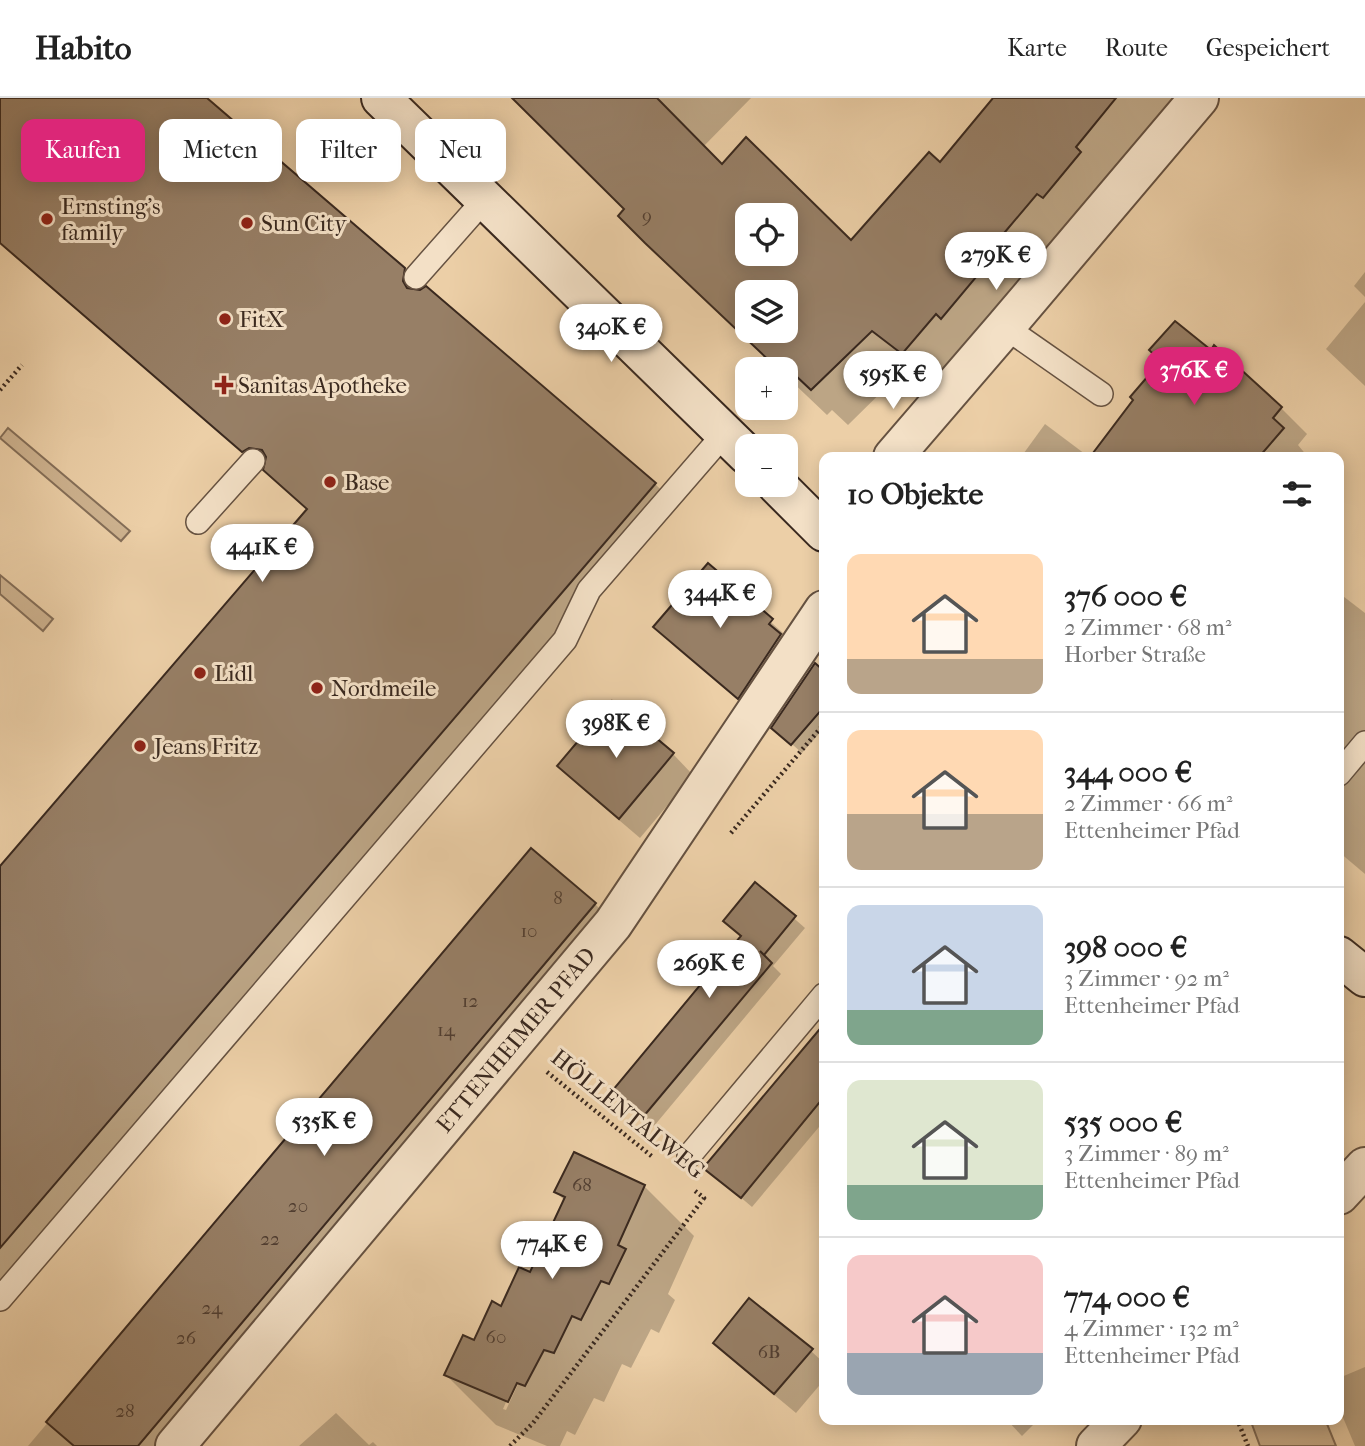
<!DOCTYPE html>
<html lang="de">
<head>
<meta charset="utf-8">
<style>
	body { margin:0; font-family:"IM FELL French Canon",serif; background:#f6f6f6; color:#222; height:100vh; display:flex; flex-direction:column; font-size:26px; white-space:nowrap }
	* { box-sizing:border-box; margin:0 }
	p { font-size:23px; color:#767676 }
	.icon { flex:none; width:38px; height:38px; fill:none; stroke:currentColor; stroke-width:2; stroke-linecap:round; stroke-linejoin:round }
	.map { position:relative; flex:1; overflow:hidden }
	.panel { position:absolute; left:819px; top:354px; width:525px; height:973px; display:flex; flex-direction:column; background:#fff; border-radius:14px; box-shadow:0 4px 18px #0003 }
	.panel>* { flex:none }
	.top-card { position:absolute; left:21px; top:21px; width:665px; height:63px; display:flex; gap:14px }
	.controls { position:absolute; left:735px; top:105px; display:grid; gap:14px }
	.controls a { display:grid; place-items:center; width:63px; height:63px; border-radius:14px; background:#fff; box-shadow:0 4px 18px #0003; font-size:35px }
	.price { position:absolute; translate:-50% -60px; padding:0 16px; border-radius:24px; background:#fff; color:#222; font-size:23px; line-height:46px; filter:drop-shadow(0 2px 4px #0008) }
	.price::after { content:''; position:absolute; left:50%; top:42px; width:21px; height:16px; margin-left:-10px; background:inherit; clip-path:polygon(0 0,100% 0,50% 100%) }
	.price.active { background:#db2777; color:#fff }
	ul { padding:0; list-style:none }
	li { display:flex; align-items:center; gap:21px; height:175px; padding:0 28px }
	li+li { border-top:2px solid #e0e0e0 }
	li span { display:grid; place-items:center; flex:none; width:196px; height:140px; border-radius:14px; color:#555 }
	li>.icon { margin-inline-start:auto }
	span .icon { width:84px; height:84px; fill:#fffc; stroke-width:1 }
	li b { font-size:30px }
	h2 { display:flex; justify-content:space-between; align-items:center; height:84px; padding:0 28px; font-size:30px }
	.chip { padding:0 24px; border-radius:14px; background:#fff; box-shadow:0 4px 18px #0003; font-size:24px; line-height:63px }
	.chip.active { background:#db2777; color:#fff }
	header { display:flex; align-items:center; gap:42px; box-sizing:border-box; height:98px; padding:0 35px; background:#fff; border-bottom:2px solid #e0e0e0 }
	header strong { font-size:33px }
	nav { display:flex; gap:38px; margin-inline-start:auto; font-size:24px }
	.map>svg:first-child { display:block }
</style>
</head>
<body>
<header>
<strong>Habito</strong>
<nav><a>Karte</a><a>Route</a><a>Gespeichert</a></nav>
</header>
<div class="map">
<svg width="1365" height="1348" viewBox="0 0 1365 1348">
	<rect width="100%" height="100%" fill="#eccfa7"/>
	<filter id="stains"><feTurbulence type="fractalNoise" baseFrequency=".00286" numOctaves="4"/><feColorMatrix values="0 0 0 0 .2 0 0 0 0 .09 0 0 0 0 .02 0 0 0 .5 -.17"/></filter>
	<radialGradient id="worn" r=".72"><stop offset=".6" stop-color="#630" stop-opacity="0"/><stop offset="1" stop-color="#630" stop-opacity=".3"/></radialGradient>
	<g fill="#ceb390" stroke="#846e58" stroke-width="2">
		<polygon points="8,330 130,433 121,443 0,340"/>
		<polygon points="0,477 53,521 43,533 0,496"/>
		<polygon points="1250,1321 1325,1321 1336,1348 1260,1348"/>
	</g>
	<g fill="#0003" fill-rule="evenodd">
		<polygon points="0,0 204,0 404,171 424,192 655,386 676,406 0,1194 0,771 309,412 266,372 264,373 0,146"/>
		<path d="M514 0H751L703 49 722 68 851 145 940 66 995 0H1182L939 291 909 267 848 327 832 312 827 317 786 278V271H779L657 154 626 111ZM747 117H786V156H747ZM747 194H786V233H747Z"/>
		<polygon points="1365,174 1365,199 1354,188"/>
		<polygon points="1365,204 1365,288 1326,251"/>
		<polygon points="1281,310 1307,336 1298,347 1308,359 1092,359"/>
		<polygon points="1045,326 1089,359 1021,359"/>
		<polygon points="708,468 792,543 759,620 676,550 655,529"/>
		<polygon points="1339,495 1365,515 1365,776 1339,754"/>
		<polygon points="815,567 824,575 824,630 802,655 784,639"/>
		<polygon points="612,605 673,656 693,677 640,740 579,688 559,668"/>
		<polygon points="531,752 595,806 615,826 175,1348 28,1348"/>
		<polygon points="756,787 805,830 773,868 781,876 654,1028 614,993 743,839"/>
		<polygon points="824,929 824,1023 752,1109 706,1070"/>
		<path d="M644 1088 694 1138 668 1196 675 1202 659 1235 651 1231 631 1270 622 1266 604 1304 594 1300 575 1337 567 1333 560 1348H547L496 1327 446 1277 531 1177 565 1103 556 1094ZM514 1286H518L506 1312 503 1311Z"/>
		<polygon points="716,1244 811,1253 824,1265 824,1282 796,1315 736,1265"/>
		<polygon points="1365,1269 1365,1348 1355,1348 1339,1310 1339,1280"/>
		<polygon points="336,1315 369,1347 373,1344 377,1348 299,1348"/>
		<polygon points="1006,1321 1039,1321 1022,1338"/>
	</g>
	<g fill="#977f66" stroke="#3a291f" stroke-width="2" fill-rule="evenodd">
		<polygon points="0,0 207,0 405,170 403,183 407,190 420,192 426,188 656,385 0,1150 0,768 307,411 263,372 266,359 262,352 249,350 242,354 0,145"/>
		<path d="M512 0H657L722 66 746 39 851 142 929 54 940 64 993 0H1116L1076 49 1081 54 1043 100 1037 96 1005 134 972 174 977 178 941 221 936 216 902 256 872 233 811 292 795 277 790 283 786 279V271H778L645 145 618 118 624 111ZM747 117H786V156H747ZM747 194H786V233H747Z"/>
		<polygon points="1175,223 1211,252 1214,247 1282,309 1273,320 1284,330 1259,359 1090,359 1133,302 1130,299 1161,263 1149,252"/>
		<polygon points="708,465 773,521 769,526 781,536 738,601 653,529"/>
		<polygon points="815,565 824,573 824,609 791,647 771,630"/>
		<polygon points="612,603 674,655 619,721 557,668"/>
		<polygon points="531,750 596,805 138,1348 74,1348 46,1324"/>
		<polygon points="755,784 796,818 764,857 760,853 772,865 643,1019 612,993 741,838 723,823"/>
		<polygon points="824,926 824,999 741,1100 703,1070"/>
		<polygon points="574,1054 645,1087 618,1147 626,1151 609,1186 601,1183 581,1222 572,1218 554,1255 544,1252 525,1288 517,1285 508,1304 444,1277 463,1237 474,1242 492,1203 501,1208 519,1169 530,1174 565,1099 554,1094"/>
		<polygon points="749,1200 813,1251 774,1296 713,1245"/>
	</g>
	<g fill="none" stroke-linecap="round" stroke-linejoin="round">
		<g stroke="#665241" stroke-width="26">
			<g id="lane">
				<polyline points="416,179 485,101"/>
				<polyline points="1005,229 1101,296"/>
				<polyline points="198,424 253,363"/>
				<polyline points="1339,676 1365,645"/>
				<polyline points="689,1058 824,897"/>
				<polyline points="0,1201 565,542 589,492 725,335"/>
			</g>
		</g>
		<g stroke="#665241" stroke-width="42">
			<g id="street">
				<polyline points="893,359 1005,229 1199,0"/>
				<polyline points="1339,1097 1365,1069"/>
				<polyline points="175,1348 613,826 824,512"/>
				<polyline points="1096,1348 1122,1321"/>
			</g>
		</g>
		<g stroke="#3a291f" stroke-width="42">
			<g id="secondary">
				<polyline points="381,0 747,357"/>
				<polyline points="777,387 824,434"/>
				<polyline points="1339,858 1365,879"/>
			</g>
		</g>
		<g stroke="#3a291f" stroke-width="4.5" stroke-dasharray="2 3.5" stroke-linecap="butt">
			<polyline points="0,292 22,267"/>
			<polyline points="731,735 824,626"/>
			<polyline points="547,974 654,1060"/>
			<polyline points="1237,1321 1248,1348"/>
			<polyline points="510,1348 533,1325 704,1100 694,1092"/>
		</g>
		<use href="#lane" stroke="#f3e0c6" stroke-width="23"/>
		<use href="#street" stroke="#f3e0c6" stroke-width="38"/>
		<use href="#secondary" stroke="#f3e0c6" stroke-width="38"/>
	</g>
	<g fill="#8f2418" stroke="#f3e0c6" stroke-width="2.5">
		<circle cx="47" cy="121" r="7"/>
		<circle cx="247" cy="125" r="7"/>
		<circle cx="225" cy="221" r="7"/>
		<path d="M220.5 276.5h7v7h7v7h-7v7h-7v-7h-7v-7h7z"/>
		<circle cx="330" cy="384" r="7"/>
		<circle cx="200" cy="575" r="7"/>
		<circle cx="317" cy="590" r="7"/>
		<circle cx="140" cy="648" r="7"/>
	</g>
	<g text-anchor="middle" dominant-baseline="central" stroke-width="6" stroke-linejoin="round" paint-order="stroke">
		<g font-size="19" fill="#513e31">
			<text x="647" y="118">9</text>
			<text x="558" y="800">8</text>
			<text x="529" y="833">10</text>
			<text x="470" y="903">12</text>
			<text x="446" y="932">14</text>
			<text x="582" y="1087">68</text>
			<text x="298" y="1108">20</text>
			<text x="270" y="1141">22</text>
			<text x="212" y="1210">24</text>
			<text x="496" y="1239">60</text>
			<text x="186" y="1240">26</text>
			<text x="769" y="1254">6B</text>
			<text x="125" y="1313">28</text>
		</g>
		<g font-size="23" fill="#3a291f" stroke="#f3e0c6" text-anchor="start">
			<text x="61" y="108">Ernsting's<tspan x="61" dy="26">family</tspan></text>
			<text x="261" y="125">Sun City</text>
			<text x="239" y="221">FitX</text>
			<text x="238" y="287">Sanitas Apotheke</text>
			<text x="344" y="384">Base</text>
			<text x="214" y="575">Lidl</text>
			<text x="331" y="590">Nordmeile</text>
			<text x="154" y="648">Jeans Fritz</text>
		</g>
		<g font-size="23" fill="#3a291f" stroke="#f3e0c6">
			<text transform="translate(516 942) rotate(-50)">ETTENHEIMER PFAD</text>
			<text transform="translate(628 1016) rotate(39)">HÖLLENTALWEG</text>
		</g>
	</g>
	<rect width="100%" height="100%" filter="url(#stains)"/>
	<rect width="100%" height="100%" fill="url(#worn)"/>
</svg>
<div class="controls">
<a><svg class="icon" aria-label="locate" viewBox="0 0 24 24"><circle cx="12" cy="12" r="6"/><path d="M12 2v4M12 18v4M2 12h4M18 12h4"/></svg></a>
<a><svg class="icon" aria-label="layers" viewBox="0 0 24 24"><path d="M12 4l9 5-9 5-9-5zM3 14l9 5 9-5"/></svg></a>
<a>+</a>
<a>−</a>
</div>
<b class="price" style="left:996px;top:194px">279K €</b>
<b class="price" style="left:611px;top:266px">340K €</b>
<b class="price active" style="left:1194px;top:309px">376K €</b>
<b class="price" style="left:893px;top:313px">595K €</b>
<b class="price" style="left:262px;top:486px">441K €</b>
<b class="price" style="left:720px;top:532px">344K €</b>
<b class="price" style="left:616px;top:662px">398K €</b>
<b class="price" style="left:709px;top:902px">269K €</b>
<b class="price" style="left:324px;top:1060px">535K €</b>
<b class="price" style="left:552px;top:1183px">774K €</b>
<div class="top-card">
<a class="chip active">Kaufen</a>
<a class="chip">Mieten</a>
<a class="chip">Filter</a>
<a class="chip">Neu</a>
</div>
<section class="panel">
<h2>10 Objekte<svg class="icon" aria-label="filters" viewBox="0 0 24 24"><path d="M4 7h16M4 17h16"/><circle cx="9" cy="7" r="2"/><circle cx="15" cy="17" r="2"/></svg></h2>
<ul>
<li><span style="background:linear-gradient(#ffd9b3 75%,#b9a48a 0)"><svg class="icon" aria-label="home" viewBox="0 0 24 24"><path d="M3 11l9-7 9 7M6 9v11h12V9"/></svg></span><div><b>376 000 €</b><p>2 Zimmer · 68 m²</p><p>Horber Straße</p></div></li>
<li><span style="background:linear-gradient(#ffd9b3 60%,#b9a48a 0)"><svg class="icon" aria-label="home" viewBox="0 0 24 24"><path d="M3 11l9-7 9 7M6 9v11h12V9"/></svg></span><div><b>344 000 €</b><p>2 Zimmer · 66 m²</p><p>Ettenheimer Pfad</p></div></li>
<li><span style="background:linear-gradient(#c9d6e8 75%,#7fa58c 0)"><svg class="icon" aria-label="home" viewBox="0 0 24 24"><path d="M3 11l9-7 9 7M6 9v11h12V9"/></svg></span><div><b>398 000 €</b><p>3 Zimmer · 92 m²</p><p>Ettenheimer Pfad</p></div></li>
<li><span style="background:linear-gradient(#dfe7d0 75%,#7fa58c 0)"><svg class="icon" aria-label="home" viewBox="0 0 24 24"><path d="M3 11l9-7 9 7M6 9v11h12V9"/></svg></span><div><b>535 000 €</b><p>3 Zimmer · 89 m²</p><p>Ettenheimer Pfad</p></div></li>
<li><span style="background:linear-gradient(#f6c9c9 70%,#9aa5b1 0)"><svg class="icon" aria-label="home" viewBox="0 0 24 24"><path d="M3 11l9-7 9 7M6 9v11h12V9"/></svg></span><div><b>774 000 €</b><p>4 Zimmer · 132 m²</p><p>Ettenheimer Pfad</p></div></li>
</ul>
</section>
</div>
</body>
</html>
